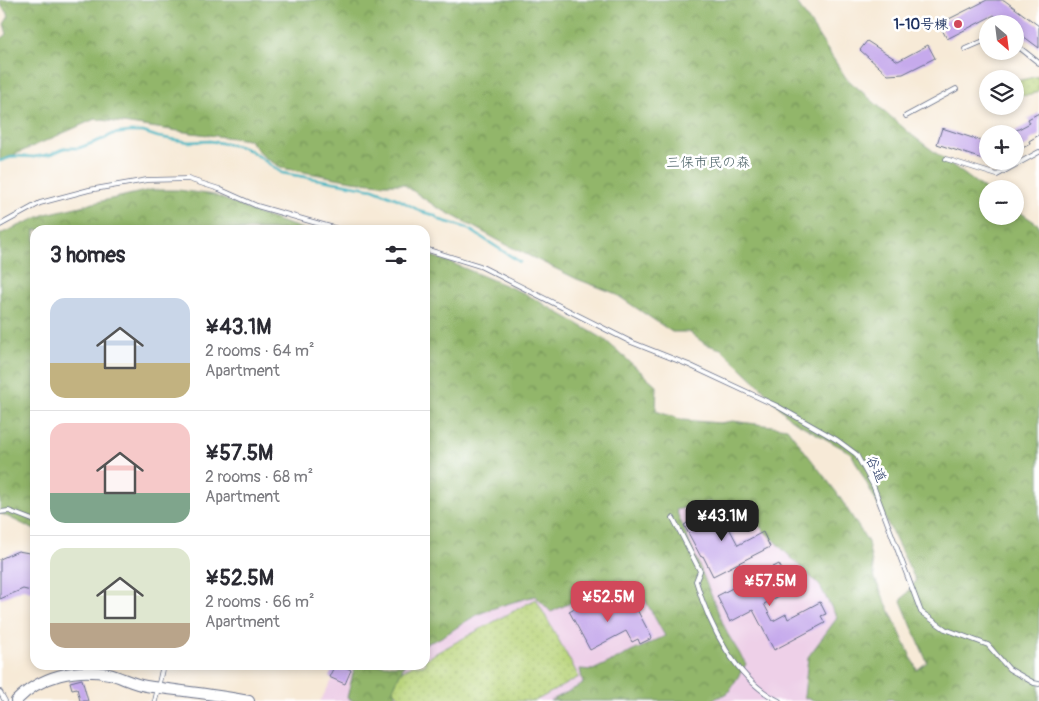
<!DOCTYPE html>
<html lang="en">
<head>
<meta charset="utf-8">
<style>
	body { margin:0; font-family:Pangolin,"Klee One",sans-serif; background:#f7f7f7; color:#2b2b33; height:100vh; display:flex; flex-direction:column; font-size:19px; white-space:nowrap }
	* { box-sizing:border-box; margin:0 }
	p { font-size:16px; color:#7c7c81 }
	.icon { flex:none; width:28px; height:28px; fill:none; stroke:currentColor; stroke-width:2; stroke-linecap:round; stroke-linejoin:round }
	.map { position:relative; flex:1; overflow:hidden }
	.details { position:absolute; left:30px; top:225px; width:400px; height:445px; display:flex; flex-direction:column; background:#fff; border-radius:15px; box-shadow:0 2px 8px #0003 }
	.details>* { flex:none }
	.needle { width:32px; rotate:152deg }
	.fabs { position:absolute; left:979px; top:15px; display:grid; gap:10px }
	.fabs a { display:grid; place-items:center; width:45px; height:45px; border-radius:50%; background:#fff; box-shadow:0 2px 8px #0003; font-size:25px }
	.price { position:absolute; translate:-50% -42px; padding:0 11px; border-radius:10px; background:#d1495b; color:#fff; font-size:16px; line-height:32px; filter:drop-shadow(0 1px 2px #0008) }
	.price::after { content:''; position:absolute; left:50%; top:30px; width:15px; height:11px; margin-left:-8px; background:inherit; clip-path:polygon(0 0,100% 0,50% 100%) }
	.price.on { background:#222; color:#fff }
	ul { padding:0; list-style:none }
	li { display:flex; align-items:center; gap:15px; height:125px; padding:0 20px }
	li+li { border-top:1px solid #e1e1e2 }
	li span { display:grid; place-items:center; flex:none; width:140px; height:100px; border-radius:15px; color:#555 }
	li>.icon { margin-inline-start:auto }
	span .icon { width:60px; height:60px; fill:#fffc; stroke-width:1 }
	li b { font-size:21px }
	h2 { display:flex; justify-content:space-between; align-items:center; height:60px; padding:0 20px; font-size:21px }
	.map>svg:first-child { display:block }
</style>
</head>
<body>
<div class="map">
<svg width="1039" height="701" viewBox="0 0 1039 701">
	<defs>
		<pattern id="grass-dots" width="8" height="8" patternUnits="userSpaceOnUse" patternTransform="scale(1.25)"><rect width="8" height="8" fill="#b9d47a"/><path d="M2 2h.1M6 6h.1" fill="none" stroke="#9eb66c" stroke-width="1.8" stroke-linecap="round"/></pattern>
		<pattern id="forest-crowns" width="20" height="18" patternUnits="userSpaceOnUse" patternTransform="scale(1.25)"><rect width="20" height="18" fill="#92b66a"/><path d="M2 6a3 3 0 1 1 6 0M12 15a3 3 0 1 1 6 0" fill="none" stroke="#76945a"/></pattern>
	</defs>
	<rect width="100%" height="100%" fill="#fff"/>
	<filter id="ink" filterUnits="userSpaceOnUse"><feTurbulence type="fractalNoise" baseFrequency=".02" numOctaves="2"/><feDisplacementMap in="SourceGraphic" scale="10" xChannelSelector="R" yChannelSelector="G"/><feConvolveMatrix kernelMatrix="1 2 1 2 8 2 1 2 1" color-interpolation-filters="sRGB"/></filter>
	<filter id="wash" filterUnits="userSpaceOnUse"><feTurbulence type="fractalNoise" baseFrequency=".0096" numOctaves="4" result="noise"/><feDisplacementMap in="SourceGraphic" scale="20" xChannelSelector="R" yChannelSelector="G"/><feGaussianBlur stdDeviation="1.12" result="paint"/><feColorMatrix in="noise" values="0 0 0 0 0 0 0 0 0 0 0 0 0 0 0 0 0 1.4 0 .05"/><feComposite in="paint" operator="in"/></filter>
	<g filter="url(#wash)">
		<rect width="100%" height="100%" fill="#f7ead7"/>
		<polygon fill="#eed0e8" points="744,499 829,575 914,701 320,701 341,665 425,665 425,576 548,516"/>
		<g fill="url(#grass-dots)" stroke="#6a826c">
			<polygon points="1039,76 1039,90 1031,95 1018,96 1017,81"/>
			<polygon points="536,599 579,677 535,701 403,701 384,680 413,665 425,665 425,659"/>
		</g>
		<g fill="url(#forest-crowns)" stroke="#567264">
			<path d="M0 0H795L846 78 913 136 987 191 988 216H1015V209L1039 225V701H894L890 698 883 701H813L804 697 808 657 837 618 820 586 754 521 709 502 676 510 727 633 746 664 728 693 710 701H550L583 684 580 669 593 670 665 636 640 591 612 583 551 612 535 596C517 601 497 606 479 614 460 623 446 638 425 644V254L447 261 526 294 604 339 657 386 656 411 682 420 720 423 733 421 787 428 837 493 868 542 875 579 917 670 927 662 901 601 916 581 892 532 851 453 790 419 759 385 721 349 705 344 689 332H672L614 293 577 279 507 245 435 206 403 184H381L352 181 282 168 264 157 249 140 192 133 95 119 0 161V40L7 34 4 24 9 16 0 4Z"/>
			<polygon points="150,190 178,190 214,195 258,214 306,230 35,230 35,530 0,513 0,234 46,214"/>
			<polygon points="355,665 404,665 393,689 398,701 353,701 347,698"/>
		</g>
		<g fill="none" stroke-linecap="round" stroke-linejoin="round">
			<polyline stroke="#47b5c2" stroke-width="2.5" points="0,161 15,156 34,157 51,154 65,148 79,148 106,138 112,134 129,132 143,132 158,137 189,142 210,141 238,146 251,151 282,173 373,189 398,199 422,212 434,215 440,220 467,228 520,262"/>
		</g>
		<g id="blocks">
			<g fill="#c6aaec">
				<polygon points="987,0 1004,0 1039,26 1039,48 1015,30 1015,24 1006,24 994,15 947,39 939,24"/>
				<polygon points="867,41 898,61 928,45 935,58 903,74 888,75 860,50"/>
				<polygon points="1039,113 1039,135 1029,141 1030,144 1015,152 1015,131 1030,123 1028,119"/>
				<polygon points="942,128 988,143 988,161 937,144"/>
				<polygon points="718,507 738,545 763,532 770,547 713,576 703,556 701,557 684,525"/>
				<polygon points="18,551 35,554 35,592 23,589 0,599 0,559"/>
				<polygon points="779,564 792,589 764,604 773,621 786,614 788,619 820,602 826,614 821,616 825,623 774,650 753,610 730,622 717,596"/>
				<polygon points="601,595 610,613 622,607 624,609 634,604 652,638 640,644 638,639 632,642 626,631 590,650 569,611"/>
				<polygon points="335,665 341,665 351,670 345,684 329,677"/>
				<polygon points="82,679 88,701 80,701 77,688 72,689 70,682"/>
			</g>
		</g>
	</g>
	<g filter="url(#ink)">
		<use href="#blocks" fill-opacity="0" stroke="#687088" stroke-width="1"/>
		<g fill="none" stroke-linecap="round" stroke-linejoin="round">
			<g stroke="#687088" stroke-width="5.5">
				<g id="service">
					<polyline points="1015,44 1039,63"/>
					<polyline points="965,49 988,39"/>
					<polyline points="906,116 956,89"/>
					<polyline points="946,159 997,175 1039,152"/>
					<polyline points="0,225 40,203 89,190 147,180 188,179 219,189 257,206 341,230"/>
					<polyline points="425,249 480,266 631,342 689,365 777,406 837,440 856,454 873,485 921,612 945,629 988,645 1009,669 1034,683 1039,684"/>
					<polyline points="0,512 9,511 35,521"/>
					<path d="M673 518 700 571 696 581C709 626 736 680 779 701"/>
					<polyline points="0,692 5,701"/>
					<polyline points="155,701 163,665"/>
				</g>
			</g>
			<g stroke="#687088" stroke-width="12">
				<path id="tertiary" d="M16 701C40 676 76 667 109 674 121 677 133 684 146 686 180 691 214 694 249 701"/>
			</g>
			<use href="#service" stroke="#fff" stroke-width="4"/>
			<use href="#tertiary" stroke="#fff" stroke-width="10"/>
		</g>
	</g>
	<circle fill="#d1495b" stroke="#fff" stroke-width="2" cx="958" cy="24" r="5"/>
	<g text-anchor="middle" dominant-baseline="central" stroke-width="5" stroke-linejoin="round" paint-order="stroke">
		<g font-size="14" font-weight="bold" fill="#1b2f5e" stroke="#fff" text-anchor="end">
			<text x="948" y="24">1-10号棟</text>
		</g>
		<g font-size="14" fill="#4a6166" stroke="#fff">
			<text x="708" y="162">三保市民の森</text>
		</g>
		<g font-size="14" fill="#1b2f5e" stroke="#fff">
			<text transform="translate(876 469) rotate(63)">谷道</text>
		</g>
	</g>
</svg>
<div class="fabs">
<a><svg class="needle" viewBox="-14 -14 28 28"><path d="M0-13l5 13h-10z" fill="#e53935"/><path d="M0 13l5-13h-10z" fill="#7c7c81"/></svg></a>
<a><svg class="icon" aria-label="layers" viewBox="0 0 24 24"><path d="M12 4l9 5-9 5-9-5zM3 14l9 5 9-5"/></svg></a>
<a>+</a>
<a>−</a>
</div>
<b class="price on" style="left:722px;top:542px">¥43.1M</b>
<b class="price" style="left:770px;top:607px">¥57.5M</b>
<b class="price" style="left:608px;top:623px">¥52.5M</b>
<section class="details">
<h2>3 homes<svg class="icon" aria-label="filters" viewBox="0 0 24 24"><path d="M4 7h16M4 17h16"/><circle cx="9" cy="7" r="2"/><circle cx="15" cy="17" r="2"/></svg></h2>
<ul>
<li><span style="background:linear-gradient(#c9d6e8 65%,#c2b280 0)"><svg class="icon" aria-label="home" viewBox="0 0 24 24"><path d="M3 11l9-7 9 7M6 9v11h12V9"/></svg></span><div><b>¥43.1M</b><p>2 rooms · 64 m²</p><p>Apartment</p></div></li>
<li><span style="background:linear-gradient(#f6c9c9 70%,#7fa58c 0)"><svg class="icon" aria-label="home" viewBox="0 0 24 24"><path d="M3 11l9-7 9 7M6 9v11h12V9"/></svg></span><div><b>¥57.5M</b><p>2 rooms · 68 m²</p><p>Apartment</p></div></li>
<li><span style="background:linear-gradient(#dfe7d0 75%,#b9a48a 0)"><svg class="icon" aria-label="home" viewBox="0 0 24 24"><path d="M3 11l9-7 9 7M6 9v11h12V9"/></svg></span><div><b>¥52.5M</b><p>2 rooms · 66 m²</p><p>Apartment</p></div></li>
</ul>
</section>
</div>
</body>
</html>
